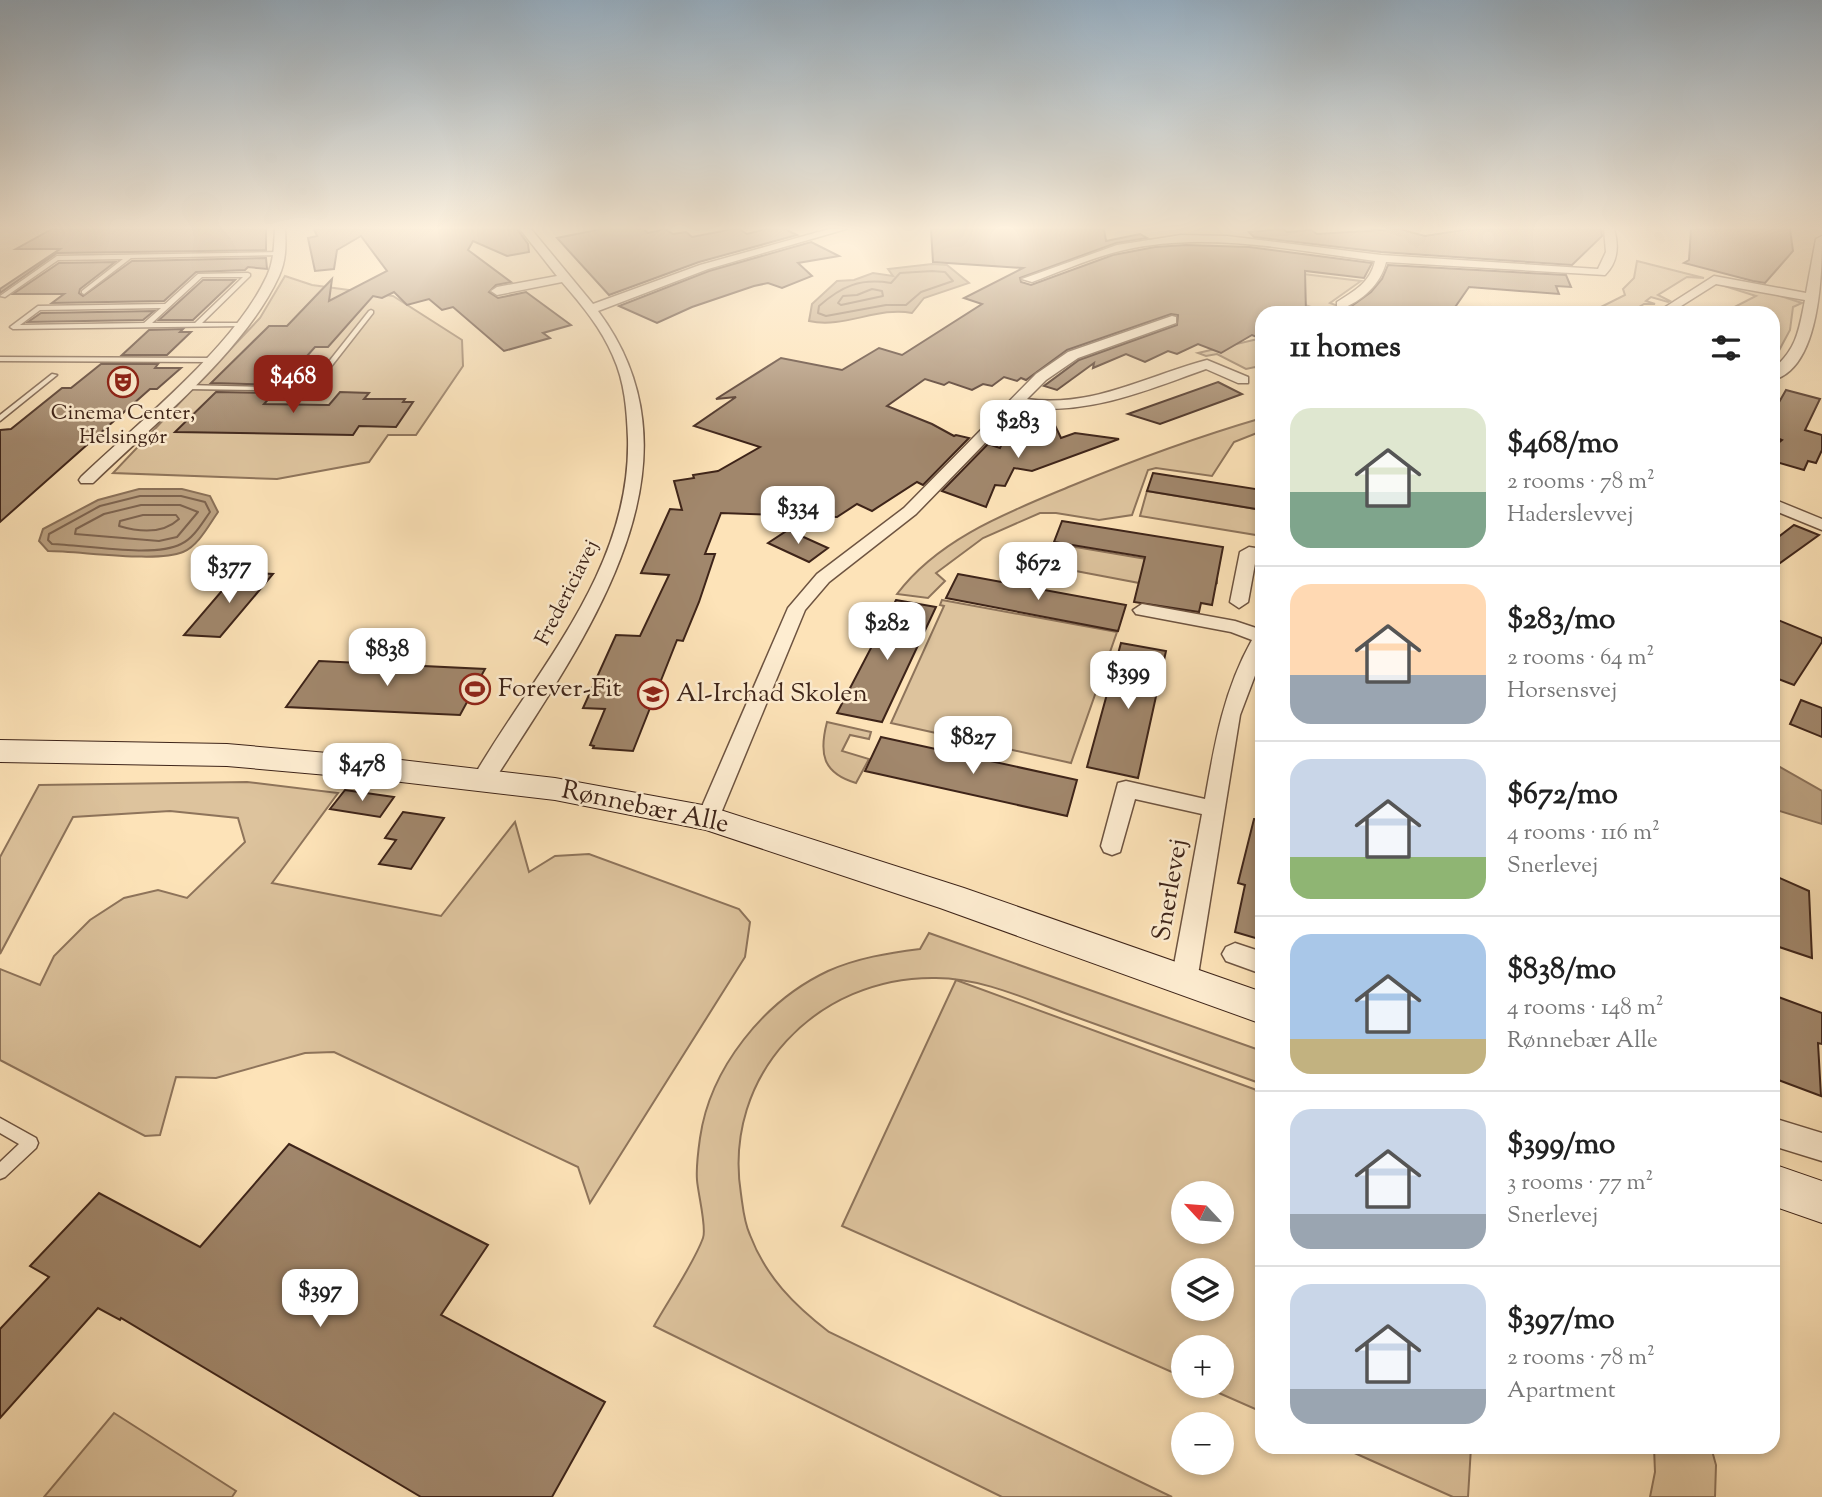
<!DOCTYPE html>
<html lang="en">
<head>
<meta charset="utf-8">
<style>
	body { margin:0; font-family:"Sorts Mill Goudy",serif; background:#f6f6f6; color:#222; height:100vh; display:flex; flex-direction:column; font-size:26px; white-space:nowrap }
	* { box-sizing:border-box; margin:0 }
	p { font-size:23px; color:#767676 }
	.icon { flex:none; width:38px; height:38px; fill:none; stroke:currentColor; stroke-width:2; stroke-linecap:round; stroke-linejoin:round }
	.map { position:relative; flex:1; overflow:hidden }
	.drawer { position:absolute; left:1255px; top:306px; width:525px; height:1148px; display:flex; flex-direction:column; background:#fff; border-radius:21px; box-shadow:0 4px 10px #0003 }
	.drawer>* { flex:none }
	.needle { width:46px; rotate:296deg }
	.fabs { position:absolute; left:1171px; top:1181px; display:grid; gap:14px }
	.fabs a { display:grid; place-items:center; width:63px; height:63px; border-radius:50%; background:#fff; box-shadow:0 4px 10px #0003; font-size:35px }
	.price { position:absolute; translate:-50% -60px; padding:0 16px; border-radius:14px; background:#fff; color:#222; font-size:23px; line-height:46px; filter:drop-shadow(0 2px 4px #0008) }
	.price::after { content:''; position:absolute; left:50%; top:42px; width:21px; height:16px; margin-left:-10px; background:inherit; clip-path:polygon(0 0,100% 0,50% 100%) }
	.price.active { background:#8f2418; color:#fff }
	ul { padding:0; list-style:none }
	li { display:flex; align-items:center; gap:21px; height:175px; padding:0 35px }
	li+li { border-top:2px solid #e0e0e0 }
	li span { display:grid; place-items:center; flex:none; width:196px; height:140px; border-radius:21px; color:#555 }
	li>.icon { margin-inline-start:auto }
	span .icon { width:84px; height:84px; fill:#fffc; stroke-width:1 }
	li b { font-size:30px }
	h2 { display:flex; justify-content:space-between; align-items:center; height:84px; padding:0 35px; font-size:30px }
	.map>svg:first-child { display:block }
</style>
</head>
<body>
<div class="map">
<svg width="1822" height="1497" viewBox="0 0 1822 1497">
	<rect width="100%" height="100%" fill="#fde3b8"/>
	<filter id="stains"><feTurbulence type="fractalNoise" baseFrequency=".00286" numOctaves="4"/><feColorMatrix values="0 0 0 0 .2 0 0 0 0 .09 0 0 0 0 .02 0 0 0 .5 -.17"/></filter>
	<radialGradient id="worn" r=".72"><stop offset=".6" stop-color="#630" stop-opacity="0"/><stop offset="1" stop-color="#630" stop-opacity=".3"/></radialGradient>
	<g fill="#ddc39d" stroke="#8e745b" stroke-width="2" fill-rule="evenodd">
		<polygon points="1637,261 1704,278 1687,277 1658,295 1670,301 1668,302 1651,297 1646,301 1655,304 1644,304 1629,313 1589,313 1625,295 1623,289 1634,278"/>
		<polygon points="1303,274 1361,281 1330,303 1346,309 1349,313 1329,313 1278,296"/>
		<polygon points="285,276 312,285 393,296 462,340 463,366 416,435 388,435 369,462 277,479 113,473 260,318"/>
		<polygon points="1718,284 1771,293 1802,303 1793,307 1790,330 1775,358 1773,359 1773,313 1723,313 1756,296"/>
		<polygon points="1262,338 1262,371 1255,367 1246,369 1217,354 1206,356 1198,353"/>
		<path d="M1262 418V431L1234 442 1212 476 1156 468 1148 470 1132 515 1099 520 1056 513H1040L983 538 936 573 945 581 928 598 897 594C939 538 1009 512 1071 486 1134 460 1197 437 1262 418Z"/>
		<polygon points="1147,491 1262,510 1262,536 1140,516"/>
		<polygon points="1052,543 1217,571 1217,583 1197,579 1192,593 1044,565"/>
		<polygon points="942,600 1117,632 1071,763 891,723 944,606 940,605"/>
		<path d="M827 722 871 732 869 739 850 735 842 751 869 759 856 783C822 773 819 753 827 722Z"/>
		<polygon points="247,782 338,793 272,883 441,916 515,822 529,872 555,856 589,854 739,909 750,922 745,957 590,1203 578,1167 334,1052 305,1053 216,1078 176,1077 160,1135 145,1136 0,1060 0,969 40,985 54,956 90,920 124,898 158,890 187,898 245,842 238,818 170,811 73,817 0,954 0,857 39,785"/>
		<path d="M929 933 1262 1051V1084C1199 1061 1136 1039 1073 1016 1028 1000 983 978 936 978 817 976 722 1075 741 1194 743 1208 744 1222 750 1235 766 1277 794 1305 829 1332L1172 1497H1002L654 1326C668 1301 694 1263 703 1238 707 1228 698 1194 697 1180 696 1167 698 1152 700 1138 710 1068 764 1001 828 971 857 958 888 953 920 949Z"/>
		<path d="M956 980 1262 1092V1412L1203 1386H1222V1348H1183V1377L842 1226ZM1183 1194H1222V1232H1183ZM1183 1270H1222V1309H1183Z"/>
		<polygon points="114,1413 236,1491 232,1497 44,1497"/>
		<polygon points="1341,1447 1471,1447 1468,1497 1453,1497"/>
		<polygon points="1654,1447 1711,1447 1716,1465 1715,1497 1650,1497 1655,1472"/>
	</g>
	<g fill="#bca282" stroke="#8a7058" stroke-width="2">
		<path d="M932 264 947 265 969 283 924 298 912 313C878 306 844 329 809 321L812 304 837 281 854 280 873 273 893 276 888 269Z"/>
		<path d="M139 489H182L210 496 218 512C209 525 198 546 183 552 157 563 80 551 48 551L39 541 43 529 98 500Z"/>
		<polygon points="1773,763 1822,791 1822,824 1773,809"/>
	</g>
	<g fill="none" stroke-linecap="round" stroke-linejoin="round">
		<g stroke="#7d634e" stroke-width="2">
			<path d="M932 271 945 272 953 281 921 292 906 305H886L826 316 818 313 819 306C842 286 860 278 891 283L900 273Z"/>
			<polygon points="872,289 882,291 883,296 841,305 838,303 843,296 857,295"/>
			<path d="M140 496H181L205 502 210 512C202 523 194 538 181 544 155 558 84 545 52 544L48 540 49 534 100 506Z"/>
			<polygon points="141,505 180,505 198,512 177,537 159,541 75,534 76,529 104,514"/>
			<path d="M143 515H176L179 519C163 534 139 532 119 526L120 521Z"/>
		</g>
	</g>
	<g fill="#a1876c" stroke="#3e2419" stroke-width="2">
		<polygon points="52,229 266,229 266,250 57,253 0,293 0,289 60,249 16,249"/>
		<polygon points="314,229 517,229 528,244 529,252 507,256 473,241 468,250 511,282 496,285 489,292 498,298 526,292 571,325 543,333 550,338 504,351 453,307 442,310 429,299 407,305 394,292 382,298 373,296 328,347 315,347 281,385 211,383 269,326 287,326 332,279 329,301 387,271 361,236 337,250 334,269 315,271 308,238 317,236"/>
		<polygon points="601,229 643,229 648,233 665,229 673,234 686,232 692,237 733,229 739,229 747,234 766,229 785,229 797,235 699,262 609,295 557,238"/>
		<polygon points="931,229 1104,229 1106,241 1140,234 1147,238 1116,243 1020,278 1021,282 1031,285 1113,255 1155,247 1186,245 1249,247 1372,263 1364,278 1305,271 1306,313 1262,313 1262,339 1252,335 1221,353 1198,344 1177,354 1168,351 1145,362 1126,354 1093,368 1094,363 1057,390 1044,386 1079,360 1177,325 1178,315 1171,314 1067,350 1026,380 1021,378 1017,381 1004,377 992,386 983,384 972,390 949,382 944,385 925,379 887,406 932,424 954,436 956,435 969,438 923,485 917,482 872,511 857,504 837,517 721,513 705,554 715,554 699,602 683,641 677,640 633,751 593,748 594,746 590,745 605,709 583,708 616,635 640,636 669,575 641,573 670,509 682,510 674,481 694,478 693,475 718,471 760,447 694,426 736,397 716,399 781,358 842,370 879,348 902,355 982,304 964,298 1023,268 933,262"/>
		<polygon points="1283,229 1287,232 1311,230 1317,234 1399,229 1425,236 1469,229 1601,229 1602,236 1572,265 1381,252 1254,237 1249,232"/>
		<polygon points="1691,229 1790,229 1793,251 1765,283 1753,281 1684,263 1689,260"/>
		<polygon points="811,242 839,256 798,263 812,276 782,288 768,283 754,286 692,307 657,323 619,306 709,271"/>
		<polygon points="266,258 267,269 248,267 245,270 196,272 164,301 52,303 64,294 13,294 59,263 115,262 80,289 79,293 83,296 132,261"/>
		<polygon points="1388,265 1566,275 1571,287 1556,286 1559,294 1469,287 1451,313 1342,313 1371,292 1382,279"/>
		<polygon points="203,280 235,280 193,320 159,320"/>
		<polygon points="154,311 143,320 28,322 41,313"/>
		<polygon points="183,329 180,332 191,332 167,355 122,355 149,330"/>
		<polygon points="101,364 158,364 155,368 181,368 157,389 150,389 0,522 0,430 11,429 62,388 71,388"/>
		<polygon points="1218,382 1242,394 1160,424 1128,414"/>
		<polygon points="1786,390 1820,399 1805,430 1822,435 1822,450 1816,463 1808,461 1804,470 1773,461 1773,447 1782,440 1773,436 1773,402 1778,404"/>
		<polygon points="216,392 274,393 264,404 329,405 340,392 369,393 364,399 405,399 403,402 413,402 396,427 359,426 353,435 175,432"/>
		<polygon points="1051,417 1061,438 1075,433 1119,439 1032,471 1014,468 1005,486 995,485 986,507 942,491 988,444 1000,448 1009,428 1044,433"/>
		<polygon points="1153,473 1262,490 1262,510 1147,491"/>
		<polygon points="1062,521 1223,547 1212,605 1201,603 1199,612 1134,602 1145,557 1054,542"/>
		<polygon points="1794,525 1819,535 1773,568 1773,541"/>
		<polygon points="788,530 828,548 809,562 768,543"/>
		<polygon points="238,572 273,574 220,637 184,635"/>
		<polygon points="958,574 1126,605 1118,631 946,598"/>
		<polygon points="896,600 936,607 882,722 837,713"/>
		<polygon points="1773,618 1822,638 1822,642 1794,685 1773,677"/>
		<polygon points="1121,643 1166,651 1138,778 1087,767"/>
		<polygon points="319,661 485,669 460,715 286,707"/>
		<polygon points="1801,700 1822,708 1822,737 1790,724"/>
		<polygon points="881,737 1077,780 1067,816 865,771"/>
		<polygon points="345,790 394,797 380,817 330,809"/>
		<polygon points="403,812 444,818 411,869 379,864 396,840 385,838"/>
		<polygon points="1254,819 1262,820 1262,940 1235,932 1245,885 1238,883"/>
		<polygon points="1773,875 1809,891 1812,958 1773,945"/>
		<polygon points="1773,995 1822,1013 1822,1044 1818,1043 1821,1096 1773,1078"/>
		<polygon points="289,1144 488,1245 441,1315 605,1402 552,1497 421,1497 121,1318 120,1320 98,1308 0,1418 0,1329 49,1277 30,1266 99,1193 200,1247"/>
	</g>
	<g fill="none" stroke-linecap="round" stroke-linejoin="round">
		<g stroke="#6e5441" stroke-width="3">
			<g id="service">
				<polygon points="280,252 283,254 282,255 131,258 84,294 82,293 82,291 123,259 58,260 5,297 0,296 57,256"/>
				<path d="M248 273 250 274V276L202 323H245L246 324 243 326 13 329 10 327 38 306 165 304 198 274ZM202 277H243L195 323H152ZM161 308 144 323 20 325 40 310Z"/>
				<polygon points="371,310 373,311 373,313 312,391 185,389 182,387 185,385 308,388 369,311"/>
				<polygon points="0,357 212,358 215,360 212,362 0,361"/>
				<polygon points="52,374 57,375 0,421 0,415"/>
				<polygon points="0,1118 36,1138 38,1143 36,1148 5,1177 0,1179 0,1162 19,1144 0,1133"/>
			</g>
		</g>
		<g stroke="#6e5441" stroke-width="3">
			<g id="minor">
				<path d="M275 229H285C286 246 286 261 279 276 245 351 152 426 93 483H81L79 480 81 477C139 422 234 347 267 276 274 261 274 246 275 229Z"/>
				<path d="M520 229H531L593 304 700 265 829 229H846L708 269 598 311C717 470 576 650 490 787L482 789 474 787 471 781C533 673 631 572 628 439 627 411 625 382 613 356 601 328 582 305 562 282L497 295 491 291 497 287 557 276Z"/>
				<path d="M1604 229H1614C1619 246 1618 262 1605 275L1386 262C1381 284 1362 301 1341 309L1337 308V302C1354 291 1370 283 1375 261 1292 250 1206 231 1124 250 1093 257 1062 271 1032 282L1022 279 1117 245 1181 235 1227 236 1381 255 1598 269 1606 252Z"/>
				<path d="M1822 236C1822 274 1820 368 1773 380V369C1797 349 1799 330 1805 300L1716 284 1670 313H1656L1714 276 1806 293 1816 239Z"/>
				<path d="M1172 316 1176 317V323L1078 358 1046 380 1027 399C1093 408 1146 376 1207 360L1248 377V383H1238L1206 369C1145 391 1087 416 1020 407L916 514 829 582 805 610 719 818 716 824 708 826 700 824 697 818 788 608 817 574 904 508 1036 374 1068 352Z"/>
				<polygon points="1773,499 1822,519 1822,530 1773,510"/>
				<polygon points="1249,547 1262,549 1262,559 1256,558 1248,602 1239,608 1230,602 1240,552"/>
				<path d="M1142 604 1235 621 1262 630V657L1240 715 1197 981 1193 989 1184 992 1175 989 1171 981 1202 814 1135 799 1120 852 1112 855 1104 852 1101 846 1118 783 1126 781 1205 799C1215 742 1224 690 1252 640L1231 632 1136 614 1133 610Z"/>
				<polygon points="1235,943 1262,952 1262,974 1226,961 1222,954 1226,947"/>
				<polygon points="1773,1118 1822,1133 1822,1161 1773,1146"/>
			</g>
		</g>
		<g stroke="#3e2419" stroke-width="2">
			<g id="secondary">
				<polygon points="0,740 227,744 384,758 555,778 708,806 964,888 1262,992 1262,1024 940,908 706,830 555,800 384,780 227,766 0,762"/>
				<polygon points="1773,1164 1822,1181 1822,1223 1773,1206"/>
			</g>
		</g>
		<use href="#service" fill="#feedd1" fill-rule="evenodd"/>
		<use href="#minor" fill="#feedd1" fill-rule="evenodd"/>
		<use href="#secondary" fill="#feedd1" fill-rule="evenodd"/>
	</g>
	<linearGradient id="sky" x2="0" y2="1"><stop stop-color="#96adbf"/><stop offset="0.52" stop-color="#fef2df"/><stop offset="1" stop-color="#fef2df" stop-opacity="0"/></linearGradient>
	<rect width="1822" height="439" fill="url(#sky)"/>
	<defs>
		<g id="theatre-ring" transform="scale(1.575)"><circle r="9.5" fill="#feedd1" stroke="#8f2418" stroke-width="1.5"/><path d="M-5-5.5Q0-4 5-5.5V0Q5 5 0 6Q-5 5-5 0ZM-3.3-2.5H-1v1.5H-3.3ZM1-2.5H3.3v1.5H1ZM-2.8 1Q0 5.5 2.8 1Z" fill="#8f2418"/></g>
		<g id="stadium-ring" transform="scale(1.575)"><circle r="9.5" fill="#feedd1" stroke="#8f2418" stroke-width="1.5"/><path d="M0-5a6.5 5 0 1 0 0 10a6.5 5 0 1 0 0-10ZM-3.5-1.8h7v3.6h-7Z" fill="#8f2418"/></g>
		<g id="school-ring" transform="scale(1.575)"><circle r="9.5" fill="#feedd1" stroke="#8f2418" stroke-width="1.5"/><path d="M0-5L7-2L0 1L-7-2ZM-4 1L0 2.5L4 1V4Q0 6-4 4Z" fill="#8f2418"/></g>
	</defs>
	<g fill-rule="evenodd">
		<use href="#theatre-ring" x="123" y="382"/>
		<use href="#stadium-ring" x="475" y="689"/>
		<use href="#school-ring" x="653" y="694"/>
	</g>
	<g text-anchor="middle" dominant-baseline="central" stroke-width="5" stroke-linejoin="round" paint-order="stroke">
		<g font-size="21" fill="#3e2419" stroke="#feedd1">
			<text x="123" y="414">Cinema Center,<tspan x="123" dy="24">Helsingør</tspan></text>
		</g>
		<g font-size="21" fill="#3e2419" stroke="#feedd1">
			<text transform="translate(568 593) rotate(-63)">Fredericiavej</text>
		</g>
		<g font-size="26" fill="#3e2419" stroke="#feedd1" text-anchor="start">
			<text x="498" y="689">Forever-Fit</text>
			<text x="676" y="694">Al-Irchad Skolen</text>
		</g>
		<g font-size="26" fill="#3e2419" stroke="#feedd1">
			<text transform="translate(645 808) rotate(12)">Rønnebær Alle</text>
			<text transform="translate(1171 890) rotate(-80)">Snerlevej</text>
		</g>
	</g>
	<rect width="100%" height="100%" filter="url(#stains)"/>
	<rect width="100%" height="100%" fill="url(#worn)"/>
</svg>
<div class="fabs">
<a><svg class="needle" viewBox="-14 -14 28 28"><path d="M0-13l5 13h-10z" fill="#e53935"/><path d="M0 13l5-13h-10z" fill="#767676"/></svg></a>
<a><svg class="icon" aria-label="layers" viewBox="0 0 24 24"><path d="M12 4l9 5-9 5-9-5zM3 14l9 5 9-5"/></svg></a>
<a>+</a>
<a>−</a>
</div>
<b class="price active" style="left:293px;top:415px">$468</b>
<b class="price" style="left:1018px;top:460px">$283</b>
<b class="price" style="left:798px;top:546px">$334</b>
<b class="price" style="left:1038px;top:602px">$672</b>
<b class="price" style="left:229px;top:605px">$377</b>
<b class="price" style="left:887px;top:662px">$282</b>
<b class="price" style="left:387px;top:688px">$838</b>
<b class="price" style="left:1128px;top:711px">$399</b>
<b class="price" style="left:973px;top:776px">$827</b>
<b class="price" style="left:362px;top:803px">$478</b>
<b class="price" style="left:320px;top:1329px">$397</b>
<section class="drawer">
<h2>11 homes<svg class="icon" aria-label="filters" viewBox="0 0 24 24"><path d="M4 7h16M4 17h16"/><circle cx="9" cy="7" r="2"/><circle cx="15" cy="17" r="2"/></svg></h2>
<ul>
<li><span style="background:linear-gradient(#dfe7d0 60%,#7fa58c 0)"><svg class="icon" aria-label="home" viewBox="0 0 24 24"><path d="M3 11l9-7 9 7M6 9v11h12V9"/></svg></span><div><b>$468/mo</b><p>2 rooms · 78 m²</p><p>Haderslevvej</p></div></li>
<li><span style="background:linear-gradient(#ffd9b3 65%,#9aa5b1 0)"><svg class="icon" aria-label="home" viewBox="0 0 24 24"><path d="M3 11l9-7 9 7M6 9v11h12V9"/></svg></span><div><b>$283/mo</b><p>2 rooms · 64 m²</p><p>Horsensvej</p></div></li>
<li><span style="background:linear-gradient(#c9d6e8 70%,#8fb573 0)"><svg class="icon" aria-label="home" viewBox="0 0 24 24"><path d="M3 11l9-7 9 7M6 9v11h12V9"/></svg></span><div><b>$672/mo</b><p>4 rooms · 116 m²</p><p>Snerlevej</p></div></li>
<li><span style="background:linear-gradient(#a9c7e8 75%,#c2b280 0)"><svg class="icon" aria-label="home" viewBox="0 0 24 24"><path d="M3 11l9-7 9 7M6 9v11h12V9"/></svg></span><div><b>$838/mo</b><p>4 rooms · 148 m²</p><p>Rønnebær Alle</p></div></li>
<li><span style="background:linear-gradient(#c9d6e8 75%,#9aa5b1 0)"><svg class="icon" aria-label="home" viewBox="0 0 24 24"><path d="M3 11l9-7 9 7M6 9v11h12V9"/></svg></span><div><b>$399/mo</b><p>3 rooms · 77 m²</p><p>Snerlevej</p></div></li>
<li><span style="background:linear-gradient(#c9d6e8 75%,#9aa5b1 0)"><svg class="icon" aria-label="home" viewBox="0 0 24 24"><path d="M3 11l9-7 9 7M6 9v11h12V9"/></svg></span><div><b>$397/mo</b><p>2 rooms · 78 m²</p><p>Apartment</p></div></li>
</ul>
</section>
</div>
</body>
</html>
